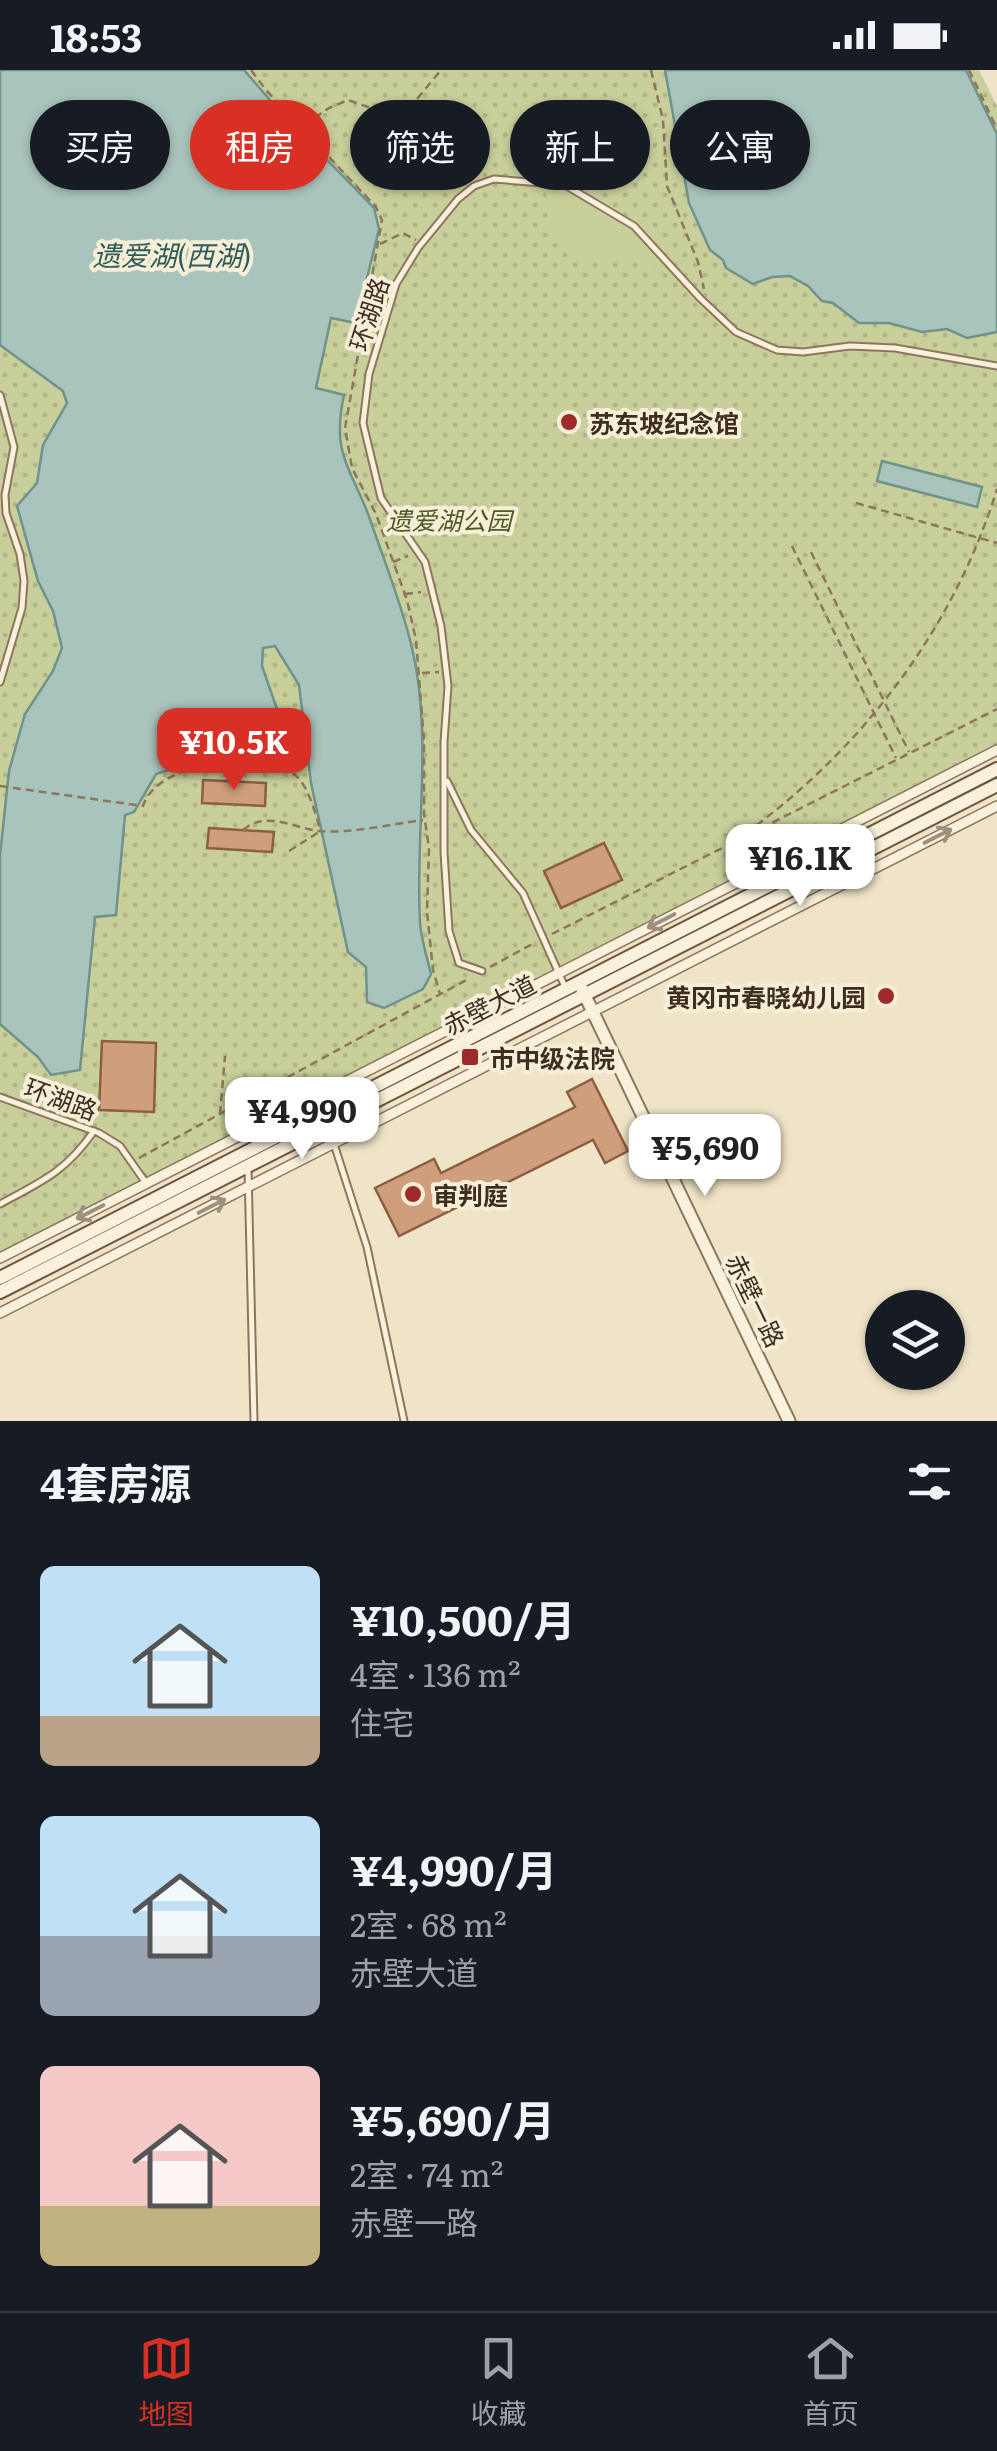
<!DOCTYPE html>
<html lang="zh">
<head>
<meta charset="utf-8">
<style>
	body { margin:0; font-family:Literata,"Noto Sans SC",serif; background:#242831; color:#f1f3f6; height:100vh; display:flex; flex-direction:column; font-size:38px; white-space:nowrap }
	* { box-sizing:border-box; margin:0 }
	p { font-size:32px; color:#9ea1a6 }
	.icon { flex:none; width:55px; height:55px; fill:none; stroke:currentColor; stroke-width:2; stroke-linecap:round; stroke-linejoin:round }
	.map { position:relative; height:1351px; overflow:hidden }
	.sheet { display:flex; flex-direction:column; background:#171b24; flex:1 }
	.sheet>* { flex:none }
	.top-card { position:absolute; left:30px; top:30px; width:938px; height:90px; display:flex; gap:20px }
	.controls { position:absolute; left:865px; top:1220px; display:grid; gap:20px }
	.controls a { display:grid; place-items:center; width:100px; height:100px; border-radius:50%; background:#171b24; box-shadow:0 2px 8px #0004; font-size:50px }
	.price { position:absolute; translate:-50% -85px; padding:0 22px; border-radius:20px; background:#fff; color:#222; font-size:32px; line-height:65px; filter:drop-shadow(0 2px 5px #0008) }
	.price::after { content:''; position:absolute; left:50%; top:60px; width:30px; height:22px; margin-left:-15px; background:inherit; clip-path:polygon(0 0,100% 0,50% 100%) }
	.price.on { background:#d93025; color:#fff }
	ul { padding:0; list-style:none }
	li { display:flex; align-items:center; gap:30px; height:250px; padding:0 40px }
	li span { display:grid; place-items:center; flex:none; width:280px; height:200px; border-radius:15px; color:#555 }
	li>.icon { margin-inline-start:auto }
	span .icon { width:120px; height:120px; fill:#fffc; stroke-width:1 }
	li b { font-size:42px }
	h2 { display:flex; justify-content:space-between; align-items:center; height:120px; padding:0 40px; font-size:42px }
	.tag { padding:0 35px; border-radius:45px; background:#171b24; box-shadow:0 2px 8px #0004; font-size:35px; line-height:90px }
	.tag.on { background:#d93025; color:#fff }
	.status { display:flex; justify-content:space-between; align-items:center; height:70px; padding:0 50px; background:#171b24; direction:ltr }
	.status svg { height:28px; fill:currentColor }
	.dock { display:flex; justify-content:space-around; align-items:center; height:140px; border-top:2px solid #363941; background:#171b24; font-size:28px; color:#9ea1a6 }
	.dock a { display:grid; justify-items:center; gap:5px }
	.dock .on { color:#d93025 }
	.map>svg:first-child { display:block }
</style>
</head>
<body>
<div class="status"><b>18:53</b><svg viewBox="0 0 49 12"><path d="M0 12V9h3v3zM5 12V6h3v6zM10 12V3h3v9zM15 12V0h3v12zM26 1h20v11H26zM47 4h2v5h-2z"/></svg></div>
<div class="map">
<svg width="997" height="1351" viewBox="0 0 997 1351">
	<defs>
		<pattern id="park-dots" width="8" height="8" patternUnits="userSpaceOnUse" patternTransform="scale(2.5)"><rect width="8" height="8" fill="#c9cf9b"/><path d="M2 2h.1M6 6h.1" fill="none" stroke="#aeb285" stroke-width="1.8" stroke-linecap="round"/></pattern>
	</defs>
	<rect width="100%" height="100%" fill="#f0e4c8"/>
	<polygon fill="url(#park-dots)" points="0,0 979,0 997,36 997,675 0,1183"/>
	<path fill="#c9cf9b" d="M545 118C596 122 641 169 671 206L637 187 597 193 568 185 556 173 551 163Z"/>
	<g fill="#a9c4bc" stroke="#6f938a" stroke-width="2.5">
		<path d="M0 0H244L282 44 374 138 379 159 356 253 331 248 316 318 344 325C330 389 354 400 372 455 386 496 402 535 412 578 433 665 415 763 420 852 421 869 427 887 431 904L423 919 384 938 367 932 366 897 348 882 311 713 299 615 275 576 263 578 262 596 278 642 276 671 265 679 247 675 156 704 134 742 125 745 116 845 95 847 80 1000 51 1005 38 987 0 954V785L9 701 25 644 53 601 62 578 53 541 38 511 17 436 37 413 43 375 67 333 63 321 0 275Z"/>
		<polygon points="665,0 966,0 997,64 997,262 967,268 947,259 922,262 889,253 859,253 833,233 822,231 808,216 790,206 772,207 753,214 726,198 723,190 710,180 689,133"/>
		<polygon points="882,391 982,417 977,437 877,411"/>
	</g>
	<g fill="#cf9f7d" stroke="#8d5f41" stroke-width="2.5">
		<polygon points="203,710 266,713 265,736 202,733"/>
		<polygon points="209,758 274,762 272,782 207,778"/>
		<polygon points="604,773 622,810 561,838 544,801"/>
		<polygon points="102,971 156,973 154,1042 99,1040"/>
		<polygon points="592,1009 628,1081 605,1093 593,1070 399,1166 375,1118 434,1089 441,1103 575,1037 567,1022"/>
	</g>
	<g fill="none" stroke-linecap="round" stroke-linejoin="round">
		<g stroke="#8d765c" stroke-width="9">
			<g id="service">
				<polyline points="0,325 14,377 5,425 6,443 20,484 24,511 22,538 0,612"/>
				<polyline points="447,711 471,760 523,823 565,917"/>
				<polyline points="482,901 459,893 449,861 444,782 444,672 448,616 441,556 425,492 381,428 363,353 369,304 396,214 418,178 458,129 474,116 494,109 565,115 634,156 700,228 736,262 777,280 803,282 850,276 895,278 997,296"/>
				<polyline points="0,1027 99,1063 120,1076 146,1113"/>
				<polyline points="334,1074 367,1177 404,1351"/>
				<polyline points="248,1099 254,1351"/>
				<path d="M0 1134C43 1111 65 1102 94 1061"/>
			</g>
		</g>
		<g stroke="#8d765c" stroke-width="12">
			<g id="minor">
				<polyline points="0,1188 997,680"/>
				<polyline points="0,1243 997,736"/>
			</g>
		</g>
		<g stroke="#8d765c" stroke-width="15">
			<polyline id="tertiary" points="579,913 789,1351"/>
		</g>
		<g stroke="#6f573f" stroke-width="16">
			<g id="secondary">
				<polyline points="0,1208 997,699"/>
				<polyline points="0,1222 997,715"/>
			</g>
		</g>
		<g stroke="#8d765c" stroke-width="2.5" stroke-dasharray="8 5" stroke-linecap="butt">
			<polyline points="251,0 266,20 376,137 382,150 345,358 352,398 376,444 407,530 416,570 424,670 424,744 429,778 427,841 433,900 440,924"/>
			<polyline points="651,0 663,50 667,116 698,192 704,219"/>
			<polyline points="969,0 997,59"/>
			<polyline points="304,55 329,38 348,30 397,47 412,35 441,0"/>
			<polyline points="380,174 403,163 416,170"/>
			<polyline points="856,433 997,473"/>
			<polyline points="792,476 896,688"/>
			<polyline points="811,482 909,682"/>
			<polyline points="393,492 408,486"/>
			<polyline points="405,524 421,522"/>
			<polyline points="422,603 439,602"/>
			<path d="M0 716 143 736C156 692 261 678 295 705 309 716 315 744 321 761"/>
			<path d="M243 760C266 740 293 758 319 761 350 764 392 754 423 750"/>
			<path d="M746 763C863 678 954 558 997 419"/>
			<polyline points="289,781 319,762"/>
			<polyline points="552,864 997,639"/>
			<polyline points="490,897 536,872"/>
			<polyline points="220,1044 225,986"/>
			<polyline points="139,1088 470,908"/>
		</g>
		<use href="#service" stroke="#faf1dc" stroke-width="5"/>
		<use href="#minor" stroke="#faf1dc" stroke-width="9"/>
		<use href="#tertiary" stroke="#faf1dc" stroke-width="11"/>
		<use href="#secondary" stroke="#faf1dc" stroke-width="12"/>
	</g>
	<defs><path id="oneway-shaft" d="M-6 0H5M1.5-3L5.5 0L1.5 3" fill="none" stroke-width="1.6" stroke-linecap="round" stroke-linejoin="round" transform="scale(2.5)"/></defs>
	<g stroke="#9c907e">
		<use href="#oneway-shaft" transform="translate(938 766) rotate(-27)"/>
		<use href="#oneway-shaft" transform="translate(661 851) rotate(153)"/>
		<use href="#oneway-shaft" transform="translate(212 1136) rotate(-27)"/>
		<use href="#oneway-shaft" transform="translate(90 1142) rotate(153)"/>
	</g>
	<g fill="#9e2a2b" stroke="#f7eed8" stroke-width="4">
		<circle cx="569" cy="352" r="10"/>
		<circle cx="886" cy="926" r="10"/>
		<rect x="460" y="977" width="20" height="20" rx="5"/>
		<circle cx="413" cy="1124" r="10"/>
	</g>
	<g text-anchor="middle" dominant-baseline="central" stroke-width="8" stroke-linejoin="round" paint-order="stroke">
		<g font-size="25" fill="#3d2e20" stroke="#f7eed8">
			<text transform="translate(368 244) rotate(-72)">环湖路</text>
			<text transform="translate(489 934) rotate(-27)">赤壁大道</text>
			<text transform="translate(61 1028) rotate(20)">环湖路</text>
			<text transform="translate(756 1230) rotate(64)">赤壁一路</text>
		</g>
		<g font-size="25" font-weight="bold" fill="#3d2e20" stroke="#f7eed8" text-anchor="start">
			<text x="589" y="352">苏东坡纪念馆</text>
			<text x="866" y="926" text-anchor="end">黄冈市春晓幼儿园</text>
			<text x="490" y="987">市中级法院</text>
			<text x="433" y="1124">审判庭</text>
		</g>
		<g font-size="25" font-style="italic" fill="#4d5a26" stroke="#f7eed8">
			<text x="449" y="449">遗爱湖公园</text>
		</g>
		<g font-size="28" font-style="italic" fill="#2f5d5a" stroke="#f7eed8">
			<text x="172" y="184">遗爱湖(西湖)</text>
		</g>
	</g>
</svg>
<div class="controls">
<a><svg class="icon" aria-label="layers" viewBox="0 0 24 24"><path d="M12 4l9 5-9 5-9-5zM3 14l9 5 9-5"/></svg></a>
</div>
<b class="price on" style="left:234px;top:723px">¥10.5K</b>
<b class="price" style="left:800px;top:839px">¥16.1K</b>
<b class="price" style="left:302px;top:1092px">¥4,990</b>
<b class="price" style="left:705px;top:1129px">¥5,690</b>
<div class="top-card">
<a class="tag">买房</a>
<a class="tag on">租房</a>
<a class="tag">筛选</a>
<a class="tag">新上</a>
<a class="tag">公寓</a>
</div>
</div>
<section class="sheet">
<h2>4套房源<svg class="icon" aria-label="filters" viewBox="0 0 24 24"><path d="M4 7h16M4 17h16"/><circle cx="9" cy="7" r="2"/><circle cx="15" cy="17" r="2"/></svg></h2>
<ul>
<li><span style="background:linear-gradient(#bfe0f5 75%,#b9a48a 0)"><svg class="icon" aria-label="home" viewBox="0 0 24 24"><path d="M3 11l9-7 9 7M6 9v11h12V9"/></svg></span><div><b>¥10,500/月</b><p>4室 · 136 m²</p><p>住宅</p></div></li>
<li><span style="background:linear-gradient(#bfe0f5 60%,#9aa5b1 0)"><svg class="icon" aria-label="home" viewBox="0 0 24 24"><path d="M3 11l9-7 9 7M6 9v11h12V9"/></svg></span><div><b>¥4,990/月</b><p>2室 · 68 m²</p><p>赤壁大道</p></div></li>
<li><span style="background:linear-gradient(#f6c9c9 70%,#c2b280 0)"><svg class="icon" aria-label="home" viewBox="0 0 24 24"><path d="M3 11l9-7 9 7M6 9v11h12V9"/></svg></span><div><b>¥5,690/月</b><p>2室 · 74 m²</p><p>赤壁一路</p></div></li>
</ul>
</section>
<nav class="dock">
<a class="on"><svg class="icon" aria-label="map" viewBox="0 0 24 24"><path d="M3 6l6-2 6 2 6-2v14l-6 2-6-2-6 2zM9 4v14M15 6v14"/></svg>地图</a>
<a><svg class="icon" aria-label="saved" viewBox="0 0 24 24"><path d="M7 4h10v16l-5-4-5 4z"/></svg>收藏</a>
<a><svg class="icon" aria-label="home" viewBox="0 0 24 24"><path d="M3 11l9-7 9 7M6 9v11h12V9"/></svg>首页</a>
</nav>
</body>
</html>
